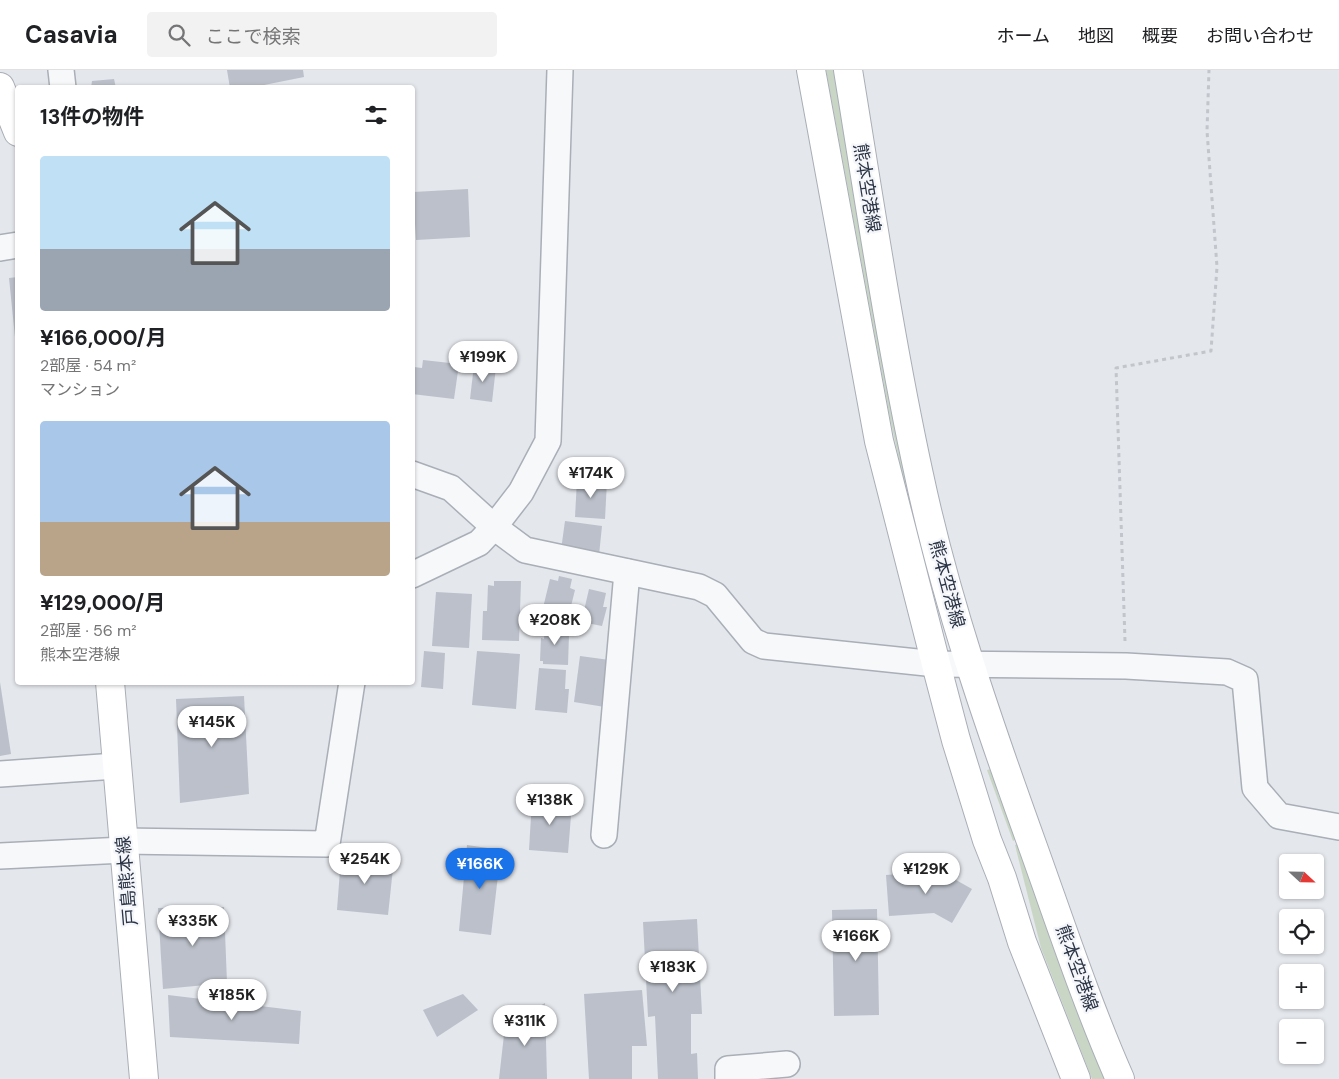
<!DOCTYPE html>
<html lang="ja">
<head>
<meta charset="utf-8">
<style>
	body { margin:0; font-family:"DM Sans","Noto Sans JP",sans-serif; background:#f2f2f2; color:#202124; height:100vh; display:flex; flex-direction:column; font-size:19px; white-space:nowrap }
	* { box-sizing:border-box; margin:0 }
	p { font-size:16px; color:#757577 }
	.icon { flex:none; width:28px; height:28px; fill:none; stroke:currentColor; stroke-width:2; stroke-linecap:round; stroke-linejoin:round }
	.map { position:relative; flex:1; overflow:hidden }
	.details { position:absolute; left:15px; top:15px; width:400px; height:600px; display:flex; flex-direction:column; background:#fff; border-radius:5px; box-shadow:0 1px 4px #0004 }
	.details>* { flex:none }
	.needle { width:32px; rotate:112deg }
	.buttons { position:absolute; left:1279px; top:784px; display:grid; gap:10px }
	.buttons a { display:grid; place-items:center; width:45px; height:45px; border-radius:5px; background:#fff; box-shadow:0 1px 4px #0004; font-size:25px }
	.price { position:absolute; translate:-50% -42px; padding:0 11px; border-radius:18px; background:#fff; color:#222; font-size:16px; line-height:32px; filter:drop-shadow(0 1px 2px #0008) }
	.price::after { content:''; position:absolute; left:50%; top:30px; width:15px; height:11px; margin-left:-8px; background:inherit; clip-path:polygon(0 0,100% 0,50% 100%) }
	.price.active { background:#1a73e8; color:#fff }
	ul { padding:0; list-style:none }
	li { display:grid; align-content:center; gap:10px; height:265px; padding:0 25px }
	li span { display:grid; place-items:center; height:155px; border-radius:5px; color:#555 }
	li>.icon { margin-inline-start:auto }
	span .icon { width:90px; height:90px; fill:#fffc; stroke-width:1 }
	li b { font-size:21px }
	h2 { display:flex; justify-content:space-between; align-items:center; height:60px; padding:0 25px; font-size:21px }
	header { display:flex; align-items:center; gap:30px; box-sizing:border-box; height:70px; padding:0 25px; background:#fff; border-bottom:1px solid #e0e0e0 }
	header strong { font-size:24px }
	nav { display:flex; gap:28px; margin-inline-start:auto; font-size:18px }
	.search { width:350px; height:45px; background:#f2f2f2; display:flex; align-items:center; gap:12px; box-sizing:border-box; padding:0 18px; border-radius:5px; color:#757577; font-size:19px }
	.map>svg:first-child { display:block }
</style>
</head>
<body>
<header>
<strong>Casavia</strong>
<div class="search"><svg class="icon" aria-label="search" viewBox="0 0 24 24"><circle cx="10" cy="10" r="6"/><path d="M15 15l6 6"/></svg>ここで検索</div>
<nav><a>ホーム</a><a>地図</a><a>概要</a><a>お問い合わせ</a></nav>
</header>
<div class="map">
<svg width="1339" height="1009" viewBox="0 0 1339 1009">
	<rect width="100%" height="100%" fill="#e4e7ec"/>
	<g fill="#c9d6c5">
		<polygon points="826,0 833,0 912,431 930,511 926,513 890,348"/>
		<polygon points="991,699 999,727 1009,746 1017,769 1013,771 987,700"/>
		<polygon points="1018,774 1106,1009 1092,1009 1041,878 1015,775"/>
	</g>
	<g fill="#bbc0ca">
		<polygon points="227,0 303,0 304,7 249,18 230,18"/>
		<polygon points="114,9 116,18 91,18 92,11"/>
		<polygon points="468,119 470,167 416,170 413,122"/>
		<polygon points="18,207 18,277 16,277 9,208"/>
		<polygon points="423,290 459,294 454,329 412,324 414,297 422,298"/>
		<polygon points="474,295 496,297 492,332 470,329"/>
		<polygon points="577,410 607,411 605,449 575,447"/>
		<polygon points="565,451 602,456 599,485 561,480"/>
		<polygon points="559,506 572,509 570,518 575,520 568,548 542,542 550,509 558,511"/>
		<polygon points="494,511 521,511 519,571 482,570 483,541 487,541 488,515 494,516"/>
		<polygon points="589,519 606,523 603,537 607,537 602,556 587,553 588,546 583,545"/>
		<polygon points="436,522 472,524 469,578 432,576"/>
		<polygon points="545,554 563,555 563,564 569,564 568,595 543,594 543,591 540,591 541,568 544,569"/>
		<polygon points="424,581 445,583 443,619 421,617"/>
		<polygon points="477,581 520,584 516,639 472,635"/>
		<polygon points="580,586 617,591 611,638 574,632"/>
		<polygon points="539,598 566,600 565,619 569,619 567,643 535,640"/>
		<polygon points="0,612 11,684 0,686"/>
		<polygon points="244,626 249,724 180,733 176,629"/>
		<polygon points="532,730 572,733 568,783 529,780"/>
		<polygon points="467,775 501,780 491,865 459,861"/>
		<polygon points="341,787 394,789 388,845 337,840"/>
		<polygon points="940,801 972,819 952,853 934,843 889,846 886,805"/>
		<polygon points="224,837 227,913 163,919 158,838"/>
		<polygon points="877,839 879,945 834,946 832,840"/>
		<polygon points="697,849 702,944 691,944 691,984 697,983 698,1009 658,1009 655,946 648,947 643,852"/>
		<polygon points="642,920 647,976 632,976 632,1009 589,1009 584,924"/>
		<polygon points="463,924 478,940 437,967 423,940"/>
		<polygon points="168,925 301,941 299,974 170,967"/>
		<polygon points="545,933 547,1009 499,1009 505,956"/>
	</g>
	<g fill="none" stroke-linecap="round" stroke-linejoin="round">
		<g stroke="#a9aeb7" stroke-width="28">
			<g id="minor">
				<polyline points="61,0 63,18"/>
				<polyline points="0,178 18,175"/>
				<polyline points="412,404 451,418 494,457 525,480 699,517 715,525 753,571 764,576 936,594 1126,596 1227,602 1245,610 1255,718 1279,746 1339,757"/>
				<polyline points="412,505 479,473 494,457 521,422 548,371 560,0"/>
				<polyline points="0,704 116,696"/>
				<polyline points="604,765 627,502"/>
				<polyline points="123,771 327,774 352,612"/>
				<polyline points="0,786 124,780"/>
				<polyline points="728,1009 728,999 787,994"/>
			</g>
		</g>
		<g stroke="#a9aeb7" stroke-width="30">
			<g id="secondary">
				<polyline points="811,0 879,371 936,594 956,670 987,770 1002,808 1022,872 1076,1009"/>
				<path d="M848 0C870 135 890 271 919 405 946 532 989 655 1033 777 1061 855 1087 934 1120 1009"/>
				<polyline points="0,17 18,62"/>
				<polyline points="110,612 144,1009"/>
			</g>
		</g>
		<polyline stroke="#c2c5cb" stroke-width="3" stroke-dasharray="4 4" stroke-linecap="butt" points="1125,571 1116,298 1211,281 1217,197 1207,61 1209,0"/>
		<use href="#minor" stroke="#f7f8fa" stroke-width="25"/>
		<use href="#secondary" stroke="#fff" stroke-width="28"/>
	</g>
	<g text-anchor="middle" dominant-baseline="central" stroke-width="4.5" stroke-linejoin="round" paint-order="stroke">
		<g font-size="18" fill="#2b3445" stroke="#f4f6f9">
			<text transform="translate(867 118) rotate(81)">熊本空港線</text>
			<text transform="translate(947 514) rotate(75)">熊本空港線</text>
			<text transform="translate(127 811) rotate(-95)">戸島熊本線</text>
			<text transform="translate(1077 898) rotate(70)">熊本空港線</text>
		</g>
	</g>
</svg>
<div class="buttons">
<a><svg class="needle" viewBox="-14 -14 28 28"><path d="M0-13l5 13h-10z" fill="#e53935"/><path d="M0 13l5-13h-10z" fill="#757577"/></svg></a>
<a><svg class="icon" aria-label="locate" viewBox="0 0 24 24"><circle cx="12" cy="12" r="6"/><path d="M12 2v4M12 18v4M2 12h4M18 12h4"/></svg></a>
<a>+</a>
<a>−</a>
</div>
<b class="price" style="left:483px;top:313px">¥199K</b>
<b class="price" style="left:591px;top:429px">¥174K</b>
<b class="price" style="left:555px;top:576px">¥208K</b>
<b class="price" style="left:212px;top:678px">¥145K</b>
<b class="price" style="left:550px;top:756px">¥138K</b>
<b class="price" style="left:365px;top:815px">¥254K</b>
<b class="price active" style="left:480px;top:820px">¥166K</b>
<b class="price" style="left:926px;top:825px">¥129K</b>
<b class="price" style="left:193px;top:877px">¥335K</b>
<b class="price" style="left:856px;top:892px">¥166K</b>
<b class="price" style="left:673px;top:923px">¥183K</b>
<b class="price" style="left:232px;top:951px">¥185K</b>
<b class="price" style="left:525px;top:977px">¥311K</b>
<section class="details">
<h2>13件の物件<svg class="icon" aria-label="filters" viewBox="0 0 24 24"><path d="M4 7h16M4 17h16"/><circle cx="9" cy="7" r="2"/><circle cx="15" cy="17" r="2"/></svg></h2>
<ul>
<li><span style="background:linear-gradient(#bfe0f5 60%,#9aa5b1 0)"><svg class="icon" aria-label="home" viewBox="0 0 24 24"><path d="M3 11l9-7 9 7M6 9v11h12V9"/></svg></span><div><b>¥166,000/月</b><p>2部屋 · 54 m²</p><p>マンション</p></div></li>
<li><span style="background:linear-gradient(#a9c7e8 65%,#b9a48a 0)"><svg class="icon" aria-label="home" viewBox="0 0 24 24"><path d="M3 11l9-7 9 7M6 9v11h12V9"/></svg></span><div><b>¥129,000/月</b><p>2部屋 · 56 m²</p><p>熊本空港線</p></div></li>
</ul>
</section>
</div>
</body>
</html>
